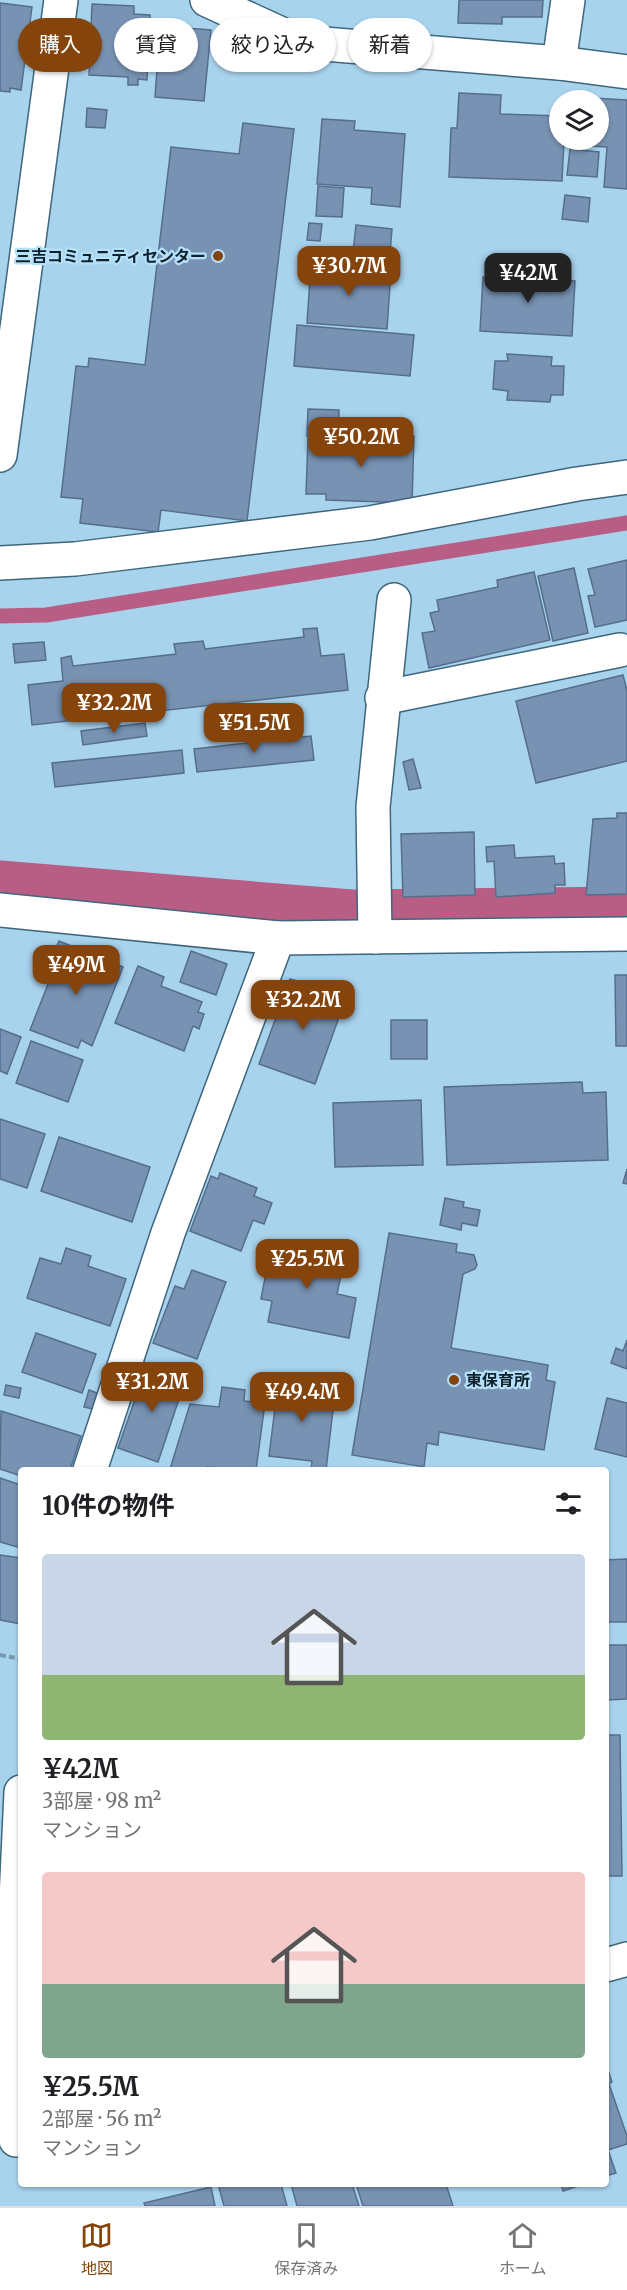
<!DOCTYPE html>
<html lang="ja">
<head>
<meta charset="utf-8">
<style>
	body { margin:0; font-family:Merriweather,"Noto Sans JP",serif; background:#f6f6f6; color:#202124; height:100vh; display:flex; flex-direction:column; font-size:22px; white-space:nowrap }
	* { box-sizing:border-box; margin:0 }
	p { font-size:20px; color:#757577 }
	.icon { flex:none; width:33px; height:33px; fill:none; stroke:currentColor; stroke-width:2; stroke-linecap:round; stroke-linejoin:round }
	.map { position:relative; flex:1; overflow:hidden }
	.drawer { position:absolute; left:18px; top:1467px; width:591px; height:720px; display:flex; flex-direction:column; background:#fff; border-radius:6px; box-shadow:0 2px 4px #0004 }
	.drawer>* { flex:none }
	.top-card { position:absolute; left:18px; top:18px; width:591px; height:54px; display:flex; gap:12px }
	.buttons { position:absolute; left:549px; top:90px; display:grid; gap:12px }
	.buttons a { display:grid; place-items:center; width:60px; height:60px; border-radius:50%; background:#fff; box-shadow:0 2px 4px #0004; font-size:30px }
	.price { position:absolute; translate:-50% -51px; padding:0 14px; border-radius:12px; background:#84440b; color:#fff; font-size:20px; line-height:39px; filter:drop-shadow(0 2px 3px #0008) }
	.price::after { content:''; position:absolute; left:50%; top:36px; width:18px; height:14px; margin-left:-9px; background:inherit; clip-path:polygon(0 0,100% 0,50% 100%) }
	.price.current { background:#222; color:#fff }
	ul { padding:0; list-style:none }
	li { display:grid; align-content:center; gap:12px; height:318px; padding:0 24px }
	li span { display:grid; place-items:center; height:186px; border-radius:6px; color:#555 }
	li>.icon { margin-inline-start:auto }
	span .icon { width:108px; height:108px; fill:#fffc; stroke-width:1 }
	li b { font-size:26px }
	h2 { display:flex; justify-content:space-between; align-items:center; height:72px; padding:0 24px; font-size:26px }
	.pill { padding:0 21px; border-radius:27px; background:#fff; box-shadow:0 2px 4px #0004; font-size:21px; line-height:54px }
	.pill.current { background:#84440b; color:#fff }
	.tab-bar { display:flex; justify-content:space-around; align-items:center; height:84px; border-top:2px solid #e0e0e0; background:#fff; font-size:16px; color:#757577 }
	.tab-bar a { display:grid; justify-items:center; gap:3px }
	.tab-bar .current { color:#84440b }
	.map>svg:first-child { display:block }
</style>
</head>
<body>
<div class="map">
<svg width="627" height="2206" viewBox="0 0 627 2206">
	<rect width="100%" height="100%" fill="#a8d3ed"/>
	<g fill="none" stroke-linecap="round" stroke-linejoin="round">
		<polyline stroke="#b85d84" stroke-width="15" points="0,616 46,615 627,523"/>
		<polyline stroke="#b85d84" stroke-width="51" points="0,886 351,915 627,912"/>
	</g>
	<g fill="#7892b3" stroke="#556e8e" stroke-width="1.5">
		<polygon points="459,0 543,0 542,17 502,17 502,24 458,23"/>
		<polygon points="0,3 32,7 21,90 10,88 10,92 0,91"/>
		<polygon points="92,4 134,6 134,14 150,15 147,80 138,79 138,85 128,85 128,77 89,75"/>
		<polygon points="160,26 211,30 204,101 155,97"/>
		<polygon points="459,93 501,95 500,114 560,116 560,140 564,140 562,181 449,177 451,128 457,128"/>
		<polygon points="575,97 627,100 627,189 604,187 607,147 572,145 572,140 598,140 598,100 575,100"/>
		<polygon points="87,108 107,110 105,128 86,127"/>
		<polygon points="322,119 355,121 354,130 405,134 400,207 371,204 372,188 317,184"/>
		<polygon points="243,123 294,129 247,521 161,510 158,532 80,523 83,499 61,497 76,366 88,367 89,358 145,365 171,147 239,154"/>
		<polygon points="570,149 599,152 597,177 567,175"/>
		<polygon points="318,186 344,188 342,217 316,216"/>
		<polygon points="565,195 590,198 588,222 562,219"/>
		<polygon points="309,223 322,224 320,241 307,240"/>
		<polygon points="356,225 392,229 389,265 352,261"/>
		<polygon points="311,264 391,271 387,329 307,323"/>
		<polygon points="503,269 549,271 548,279 575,281 572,336 480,331 483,277 503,279"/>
		<polygon points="297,325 414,335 410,376 294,366"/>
		<polygon points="507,354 552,357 551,366 564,366 563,395 551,395 550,402 507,400 508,391 493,389 495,361 508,361"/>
		<polygon points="308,409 339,410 339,431 324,430 323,437 307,436"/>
		<polygon points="326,433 414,436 412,503 326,500 326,494 306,494 308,438 326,439"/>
		<polygon points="627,560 627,620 595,627 588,596 595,595 588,569"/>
		<polygon points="574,568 588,633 553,641 538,576"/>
		<polygon points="534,572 550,640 429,668 422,633 435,631 430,613 439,611 437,600 498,587 497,580"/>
		<polygon points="317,628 321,656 344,654 348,690 32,725 28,685 63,681 61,658 71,656 73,666 176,654 174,644 203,641 205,649 304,637 303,629"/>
		<polygon points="44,642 46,660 15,663 13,644"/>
		<polygon points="623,675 627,691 627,761 536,783 516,701"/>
		<polygon points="145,723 147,736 83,745 81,731"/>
		<polygon points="311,736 314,760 197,772 194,749"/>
		<polygon points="182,750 184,773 55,787 52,763"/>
		<polygon points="413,759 421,788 409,790 403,762"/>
		<polygon points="617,813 627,813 627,894 586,895 593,819 617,818"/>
		<polygon points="474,832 475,895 403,897 401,834"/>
		<polygon points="514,845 515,858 554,856 555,864 564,863 565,885 555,885 555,893 496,897 494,861 487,862 486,847"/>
		<polygon points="59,941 123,967 92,1046 81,1040 78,1048 30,1030 50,979 44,977"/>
		<polygon points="191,951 227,964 216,995 180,982"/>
		<polygon points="138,966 164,977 161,986 202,1002 198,1012 204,1014 199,1029 193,1026 184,1051 115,1023"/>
		<polygon points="615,975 627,975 627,1046 616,1046"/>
		<polygon points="290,979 347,995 315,1084 259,1064"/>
		<rect x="391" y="1020" width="36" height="39"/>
		<polygon points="0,1029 21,1037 7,1074 0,1071"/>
		<polygon points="31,1041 83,1060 68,1102 16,1083"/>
		<polygon points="582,1082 583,1093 606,1092 608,1160 447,1165 444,1087"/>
		<polygon points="421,1100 423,1165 335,1167 333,1103"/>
		<polygon points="0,1119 45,1134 27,1188 0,1179"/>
		<polygon points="59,1137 150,1167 132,1222 41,1191"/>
		<polygon points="627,1169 627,1184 623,1183"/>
		<polygon points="220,1173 257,1188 254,1196 272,1203 264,1224 253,1220 241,1251 190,1231 211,1176 218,1179"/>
		<polygon points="445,1198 464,1202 463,1207 480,1210 477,1226 462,1223 461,1230 440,1225"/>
		<polygon points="389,1233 457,1244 456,1252 474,1255 477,1265 475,1269 463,1274 451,1348 548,1365 546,1380 555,1382 544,1450 439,1432 438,1445 427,1443 424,1467 352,1455"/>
		<polygon points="272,1241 345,1256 337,1294 356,1298 349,1338 268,1322 272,1301 261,1299"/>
		<polygon points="66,1248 91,1256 88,1266 126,1279 110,1326 27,1298 40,1258 61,1264"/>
		<polygon points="192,1270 226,1282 197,1359 153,1343 175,1286 184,1289"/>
		<polygon points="36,1333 96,1354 82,1393 22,1372"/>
		<polygon points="627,1340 627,1369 611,1363 616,1348 623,1351"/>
		<polygon points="147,1365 186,1378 158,1462 118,1448"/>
		<polygon points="286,1373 308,1376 306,1390 335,1393 326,1470 311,1470 312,1461 269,1456 278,1384 285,1385"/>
		<polygon points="6,1385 21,1388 19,1398 4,1395"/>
		<polygon points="222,1387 245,1390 244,1401 265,1403 256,1470 207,1467 207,1470 170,1469 190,1404 219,1407"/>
		<polygon points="89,1390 97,1393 93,1409 84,1407"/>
		<polygon points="607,1398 627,1403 627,1457 595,1449"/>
		<polygon points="1,1411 81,1436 70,1470 21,1470 21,1476 0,1469"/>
		<polygon points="0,1478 21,1485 21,1548 0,1542"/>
		<polygon points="0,1555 21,1558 21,1624 0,1620"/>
		<polygon points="627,1559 627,1622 606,1622 606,1560"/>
		<polygon points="606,1645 627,1645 627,1699 606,1700"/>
		<polygon points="606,1735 620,1735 622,1876 606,1876"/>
		<polygon points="606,2064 612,2082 609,2084 627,2136 627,2144 608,2150 616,2173 606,2176"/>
		<polygon points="218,2184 281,2184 287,2206 224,2206"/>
		<polygon points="291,2184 352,2184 359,2206 297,2206"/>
		<polygon points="356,2184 446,2184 453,2206 363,2206"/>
		<polygon points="561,2184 584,2184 563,2191"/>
		<polygon points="211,2187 215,2206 145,2206 144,2203"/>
	</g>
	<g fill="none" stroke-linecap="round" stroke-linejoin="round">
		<g stroke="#3e667d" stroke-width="36">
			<g id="street">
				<polyline points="207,0 299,42 559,63 627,72"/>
				<polyline points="559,63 568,0"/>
				<polyline points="0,455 61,0"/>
				<polyline points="0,563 75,559 370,523 577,484 627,477"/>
				<polyline points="382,698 620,650"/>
				<polyline points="0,910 278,938 627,934"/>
				<polyline points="375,937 373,807 394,600"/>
				<polyline points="90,1470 168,1233 278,938"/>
				<polyline points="606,1965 627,1959"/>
				<polyline points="16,2140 11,2006 21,1792"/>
			</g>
		</g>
		<polyline stroke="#7699ae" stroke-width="4" stroke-dasharray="6 3" stroke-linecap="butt" points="0,1655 21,1659"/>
		<use href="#street" stroke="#fff" stroke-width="33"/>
	</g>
	<g fill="#84440b" stroke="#b4e0fa" stroke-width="2">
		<circle cx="218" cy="256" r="6"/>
		<circle cx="454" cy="1380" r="6"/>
	</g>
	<g text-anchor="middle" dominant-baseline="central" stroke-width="4.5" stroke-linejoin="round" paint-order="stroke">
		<g font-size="16" font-weight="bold" fill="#10212b" stroke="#b4e0fa" text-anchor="end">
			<text x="206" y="256">三吉コミュニティセンター</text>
			<text x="466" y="1380" text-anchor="start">東保育所</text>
		</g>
	</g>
</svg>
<div class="buttons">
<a><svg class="icon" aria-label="layers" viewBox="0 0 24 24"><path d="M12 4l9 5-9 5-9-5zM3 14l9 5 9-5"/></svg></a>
</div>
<b class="price" style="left:349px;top:297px">¥30.7M</b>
<b class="price current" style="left:528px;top:304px">¥42M</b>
<b class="price" style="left:361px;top:468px">¥50.2M</b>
<b class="price" style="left:114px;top:734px">¥32.2M</b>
<b class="price" style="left:254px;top:754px">¥51.5M</b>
<b class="price" style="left:76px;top:996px">¥49M</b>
<b class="price" style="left:303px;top:1031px">¥32.2M</b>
<b class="price" style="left:307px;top:1290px">¥25.5M</b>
<b class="price" style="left:152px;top:1413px">¥31.2M</b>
<b class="price" style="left:302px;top:1423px">¥49.4M</b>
<div class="top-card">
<a class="pill current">購入</a>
<a class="pill">賃貸</a>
<a class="pill">絞り込み</a>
<a class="pill">新着</a>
</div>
<section class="drawer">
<h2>10件の物件<svg class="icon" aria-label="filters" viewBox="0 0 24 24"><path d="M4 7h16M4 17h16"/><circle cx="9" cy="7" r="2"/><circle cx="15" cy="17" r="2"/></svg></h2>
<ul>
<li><span style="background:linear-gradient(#c9d6e8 65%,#8fb573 0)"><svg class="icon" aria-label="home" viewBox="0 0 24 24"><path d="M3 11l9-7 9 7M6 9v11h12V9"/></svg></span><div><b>¥42M</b><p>3部屋 · 98 m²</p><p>マンション</p></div></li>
<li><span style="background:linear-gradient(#f6c9c9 60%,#7fa58c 0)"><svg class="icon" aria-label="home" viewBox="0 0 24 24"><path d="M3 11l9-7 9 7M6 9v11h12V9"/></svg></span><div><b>¥25.5M</b><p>2部屋 · 56 m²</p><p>マンション</p></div></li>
</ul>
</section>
</div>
<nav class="tab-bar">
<a class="current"><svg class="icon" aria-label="map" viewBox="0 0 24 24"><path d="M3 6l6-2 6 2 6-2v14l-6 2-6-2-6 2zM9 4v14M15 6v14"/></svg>地図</a>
<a><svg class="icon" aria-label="saved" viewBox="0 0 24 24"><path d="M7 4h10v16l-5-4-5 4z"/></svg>保存済み</a>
<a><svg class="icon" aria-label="home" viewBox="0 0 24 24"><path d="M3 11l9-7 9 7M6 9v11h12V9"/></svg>ホーム</a>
</nav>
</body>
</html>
